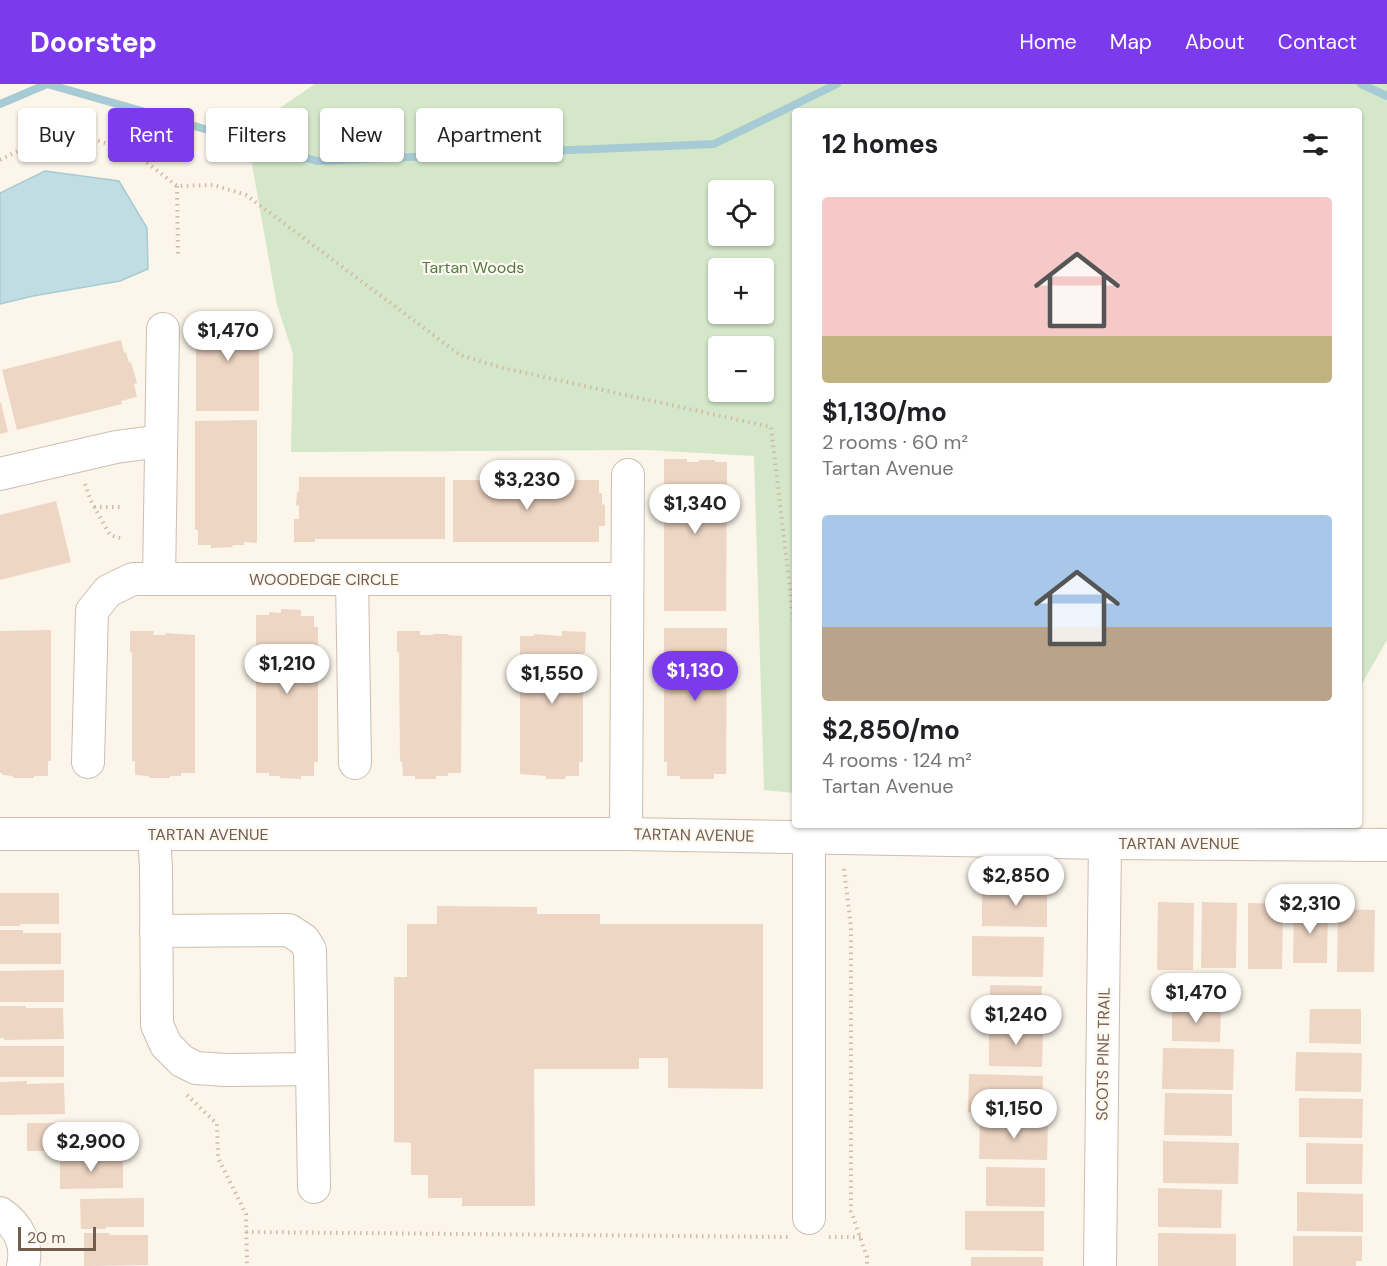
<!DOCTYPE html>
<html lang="en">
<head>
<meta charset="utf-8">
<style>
	body { margin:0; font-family:"DM Sans",sans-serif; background:#f6f6f6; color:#202124; height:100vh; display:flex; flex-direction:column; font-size:22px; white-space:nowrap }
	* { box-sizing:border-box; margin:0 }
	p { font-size:20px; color:#757577 }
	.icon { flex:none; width:33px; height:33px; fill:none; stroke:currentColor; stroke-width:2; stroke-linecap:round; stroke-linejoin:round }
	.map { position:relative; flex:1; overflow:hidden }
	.panel { position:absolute; left:792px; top:24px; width:570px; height:720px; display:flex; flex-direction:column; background:#fff; border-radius:6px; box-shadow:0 2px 4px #0004 }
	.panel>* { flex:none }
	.guide { position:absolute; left:18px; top:24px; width:570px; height:54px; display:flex; gap:12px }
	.fabs { position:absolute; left:708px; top:96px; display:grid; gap:12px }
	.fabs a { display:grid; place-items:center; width:66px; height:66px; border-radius:6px; background:#fff; box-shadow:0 2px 4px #0004; font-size:30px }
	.scale { position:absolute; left:18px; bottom:15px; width:78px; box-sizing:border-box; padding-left:6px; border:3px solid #735d4f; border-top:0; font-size:16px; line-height:21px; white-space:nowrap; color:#735d4f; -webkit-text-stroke:4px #fdf9f0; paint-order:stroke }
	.price { position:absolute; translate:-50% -51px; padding:0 14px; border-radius:21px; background:#fff; color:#222; font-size:20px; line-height:39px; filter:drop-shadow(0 2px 3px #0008) }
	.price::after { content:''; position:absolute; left:50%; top:36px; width:18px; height:14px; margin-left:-9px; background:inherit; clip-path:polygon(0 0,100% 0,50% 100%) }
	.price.active { background:#7c3aed; color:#fff }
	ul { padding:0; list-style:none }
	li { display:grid; align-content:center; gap:12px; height:318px; padding:0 30px }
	li span { display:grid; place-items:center; height:186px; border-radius:6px; color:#555 }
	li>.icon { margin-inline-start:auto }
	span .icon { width:108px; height:108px; fill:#fffc; stroke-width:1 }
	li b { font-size:26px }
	h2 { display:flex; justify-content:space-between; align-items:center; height:72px; padding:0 30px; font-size:26px }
	.pill { padding:0 21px; border-radius:6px; background:#fff; box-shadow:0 2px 4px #0004; font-size:21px; line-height:54px }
	.pill.active { background:#7c3aed; color:#fff }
	header { display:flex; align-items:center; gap:36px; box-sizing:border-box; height:84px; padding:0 30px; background:#7c3aed; color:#fff }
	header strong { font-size:28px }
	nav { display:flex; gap:33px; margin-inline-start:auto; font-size:21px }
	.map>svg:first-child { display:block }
</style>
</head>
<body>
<header>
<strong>Doorstep</strong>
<nav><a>Home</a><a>Map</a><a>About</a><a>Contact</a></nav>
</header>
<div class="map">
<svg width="1387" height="1182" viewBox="0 0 1387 1182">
	<rect width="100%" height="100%" fill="#fbf5ea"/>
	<path fill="#d4e7c9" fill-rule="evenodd" d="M315 0H1387V556L1359 605V27H795V709L764 706 754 372 647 366 291 368 293 270 277 221 246 47ZM718 106H764V152H718ZM718 184H764V230H718ZM718 262H764V308H718Z"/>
	<polygon fill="#c0dde3" stroke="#a7cbd4" stroke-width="1.5" points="45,87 119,97 147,144 148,185 120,197 33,212 0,220 0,109"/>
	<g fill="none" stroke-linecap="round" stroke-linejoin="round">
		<g stroke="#a7cbd4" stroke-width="8">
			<polyline points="1361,0 1387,12"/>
			<polyline points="0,20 47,0 317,77 714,60 837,0"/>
		</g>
	</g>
	<g fill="#eed6c4">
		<rect x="196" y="229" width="63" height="98"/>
		<polygon points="121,256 124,269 126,268 129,279 131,278 137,299 134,300 137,313 121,317 122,320 17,346 2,286"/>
		<polygon points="1,318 8,348 0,350 0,319"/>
		<polygon points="257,336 257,459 244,458 244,461 233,461 232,463 211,464 211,461 198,461 198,446 195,446 195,337"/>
		<polygon points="664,375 687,375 687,378 699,378 699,376 715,376 715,378 727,378 726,527 664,527"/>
		<polygon points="299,393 445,393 445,455 315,455 315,458 294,458 294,435 299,435 299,422 296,421 297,408 299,407"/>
		<polygon points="453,396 599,396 599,409 602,409 602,421 605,420 605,442 599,442 599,458 453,458"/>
		<polygon points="56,417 71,478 0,496 0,431"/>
		<polygon points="281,525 301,526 301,532 314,532 314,543 318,543 318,678 314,678 314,692 301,692 301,695 280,694 280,692 269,692 269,689 256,689 256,531 269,531 269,528 281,529"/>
		<polygon points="664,544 727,544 726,690 714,690 714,695 680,695 680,692 667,692 667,678 664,678"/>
		<polygon points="51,546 51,677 48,677 48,692 34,692 34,694 13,694 13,692 2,691 2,689 0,689 0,547"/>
		<polygon points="130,547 154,547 153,551 166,551 165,549 195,551 195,689 181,689 181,692 170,692 170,694 149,694 149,692 135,691 135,677 132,677 132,568 130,568"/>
		<polygon points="397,547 420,547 420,551 433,551 433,550 448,550 448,551 462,552 461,689 448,689 448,692 436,692 436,695 415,695 415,692 403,692 402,678 400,677 399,568 397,569"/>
		<polygon points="562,547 586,548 585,569 583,569 583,678 579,678 579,692 566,692 565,695 546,695 546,692 520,690 520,552 534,552 534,550 562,552"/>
		<polygon points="1015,801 1047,801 1047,843 982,842 982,808 1015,808"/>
		<polygon points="0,809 59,809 59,840 20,840 20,842 0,842"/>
		<polygon points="1158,818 1194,819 1193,886 1157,886"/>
		<polygon points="1202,818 1237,819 1236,884 1201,884"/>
		<polygon points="1248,819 1283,820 1282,885 1248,885"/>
		<polygon points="437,822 537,823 537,830 600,830 600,840 763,840 763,1005 668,1004 668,974 639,974 639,985 534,985 535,1122 462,1122 462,1114 428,1114 428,1091 411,1091 411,1059 394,1058 394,893 407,893 407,840 437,840"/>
		<polygon points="1294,822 1328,823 1327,879 1293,879"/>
		<polygon points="1338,825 1375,826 1374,888 1337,888"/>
		<polygon points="0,846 23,846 23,849 61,849 61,880 0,880"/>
		<polygon points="972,852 1044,853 1043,893 972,892"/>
		<polygon points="64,886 64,918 0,918 0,887"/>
		<polygon points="990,901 1042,902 1041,935 990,935"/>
		<polygon points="0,922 26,922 26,924 63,924 64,955 4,956 4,954 0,954"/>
		<polygon points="1172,922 1221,922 1220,958 1172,957"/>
		<polygon points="1310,925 1361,925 1361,960 1309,959"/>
		<polygon points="989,942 1043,943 1042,983 989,982"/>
		<rect x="0" y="962" width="64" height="31"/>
		<polygon points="1163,964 1234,965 1233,1006 1162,1005"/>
		<polygon points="1296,968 1362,969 1361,1008 1295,1007"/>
		<polygon points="969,990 1043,992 1042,1029 968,1028"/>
		<polygon points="27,997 27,1000 64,999 65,1030 0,1031 0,998"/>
		<polygon points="1165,1009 1232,1010 1232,1052 1164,1051"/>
		<polygon points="1299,1014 1363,1015 1362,1054 1299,1053"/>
		<polygon points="980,1035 1048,1036 1047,1076 979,1075"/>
		<rect x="27" y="1039" width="64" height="28"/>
		<polygon points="1163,1057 1239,1059 1238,1100 1163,1099"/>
		<polygon points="1306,1059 1363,1060 1362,1100 1306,1100"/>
		<polygon points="60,1074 123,1074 123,1104 60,1105"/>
		<polygon points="986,1083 1045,1084 1045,1123 986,1122"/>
		<polygon points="1158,1104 1222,1106 1221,1144 1158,1143"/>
		<polygon points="1297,1108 1363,1110 1363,1148 1297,1147"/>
		<polygon points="144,1114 144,1143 106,1143 106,1145 81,1145 80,1115"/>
		<polygon points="965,1127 1044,1127 1044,1167 965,1166"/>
		<polygon points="84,1149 110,1149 109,1151 148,1151 148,1181 84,1182"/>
		<polygon points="1158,1149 1236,1150 1236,1182 1158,1182"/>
		<polygon points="1293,1152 1362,1152 1362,1177 1356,1177 1356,1182 1293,1182"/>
		<rect x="971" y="1173" width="72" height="9"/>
	</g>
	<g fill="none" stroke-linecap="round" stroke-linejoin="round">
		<g stroke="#ccbdb0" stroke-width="34">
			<g id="minor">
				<polyline points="0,390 116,363 161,357"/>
				<polyline points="159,495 163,245"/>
				<polyline points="352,495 355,679"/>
				<polyline points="88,678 92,527 108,507 133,495 627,495"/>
				<polyline points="0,750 626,750 1105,759 1387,761"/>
				<polyline points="154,750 156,784 157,941 166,961 182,977 196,984 225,986 312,985"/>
				<polyline points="626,750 628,391"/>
				<polyline points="156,847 289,846 304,856 310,866 314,1103"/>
				<path d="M0 1129C18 1141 28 1160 23 1182"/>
				<polyline points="809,1134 809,753"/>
				<polyline points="1100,1182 1105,759"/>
			</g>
		</g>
		<g stroke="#d3b9a7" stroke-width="4" stroke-dasharray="1.5 4.5" stroke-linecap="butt">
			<polyline points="0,76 63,44 136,70 177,102 214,101 246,111 460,271 503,284 771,343 795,549"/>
			<polyline points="177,102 178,171"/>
			<polyline points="85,400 91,417 110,451 120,454"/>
			<polyline points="94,423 120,423"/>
			<polyline points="844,785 851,843 851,1127 867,1173 867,1182"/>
			<polyline points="187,1011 217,1040 218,1074 246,1130 247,1182"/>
			<polyline points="246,1148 789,1153"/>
			<polyline points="829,1153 861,1153"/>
		</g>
		<use href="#minor" stroke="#fff" stroke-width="32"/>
	</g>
	<g text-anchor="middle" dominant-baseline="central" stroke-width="4.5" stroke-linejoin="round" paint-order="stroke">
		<g font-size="16" fill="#547848" stroke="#fdf9f0">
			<text x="473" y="183">Tartan Woods</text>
		</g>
		<g font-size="16" fill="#735d4f" stroke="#fdf9f0">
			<text x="324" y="495">WOODEDGE CIRCLE</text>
			<text x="208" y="750">TARTAN AVENUE</text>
			<text transform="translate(694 751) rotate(1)">TARTAN AVENUE</text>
			<text x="1179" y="759">TARTAN AVENUE</text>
			<text transform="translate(1103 970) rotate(-89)">SCOTS PINE TRAIL</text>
		</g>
	</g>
</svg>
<div class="fabs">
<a><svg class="icon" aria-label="locate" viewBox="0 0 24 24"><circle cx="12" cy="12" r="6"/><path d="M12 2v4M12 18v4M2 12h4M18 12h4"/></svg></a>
<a>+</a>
<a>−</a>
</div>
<div class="scale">20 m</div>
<b class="price" style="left:228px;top:278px">$1,470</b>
<b class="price" style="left:527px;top:427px">$3,230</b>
<b class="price" style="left:695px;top:451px">$1,340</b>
<b class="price" style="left:287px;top:611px">$1,210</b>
<b class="price active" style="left:695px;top:618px">$1,130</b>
<b class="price" style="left:552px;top:621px">$1,550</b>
<b class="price" style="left:1016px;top:823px">$2,850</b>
<b class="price" style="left:1310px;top:851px">$2,310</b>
<b class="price" style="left:1196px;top:940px">$1,470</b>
<b class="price" style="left:1016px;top:962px">$1,240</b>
<b class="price" style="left:1014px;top:1056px">$1,150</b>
<b class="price" style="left:91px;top:1089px">$2,900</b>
<div class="guide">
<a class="pill">Buy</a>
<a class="pill active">Rent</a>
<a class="pill">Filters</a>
<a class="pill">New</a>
<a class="pill">Apartment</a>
</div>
<section class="panel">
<h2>12 homes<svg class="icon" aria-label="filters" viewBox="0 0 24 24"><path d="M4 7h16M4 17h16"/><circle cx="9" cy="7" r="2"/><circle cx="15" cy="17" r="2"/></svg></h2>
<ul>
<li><span style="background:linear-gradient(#f6c9c9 75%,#c2b280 0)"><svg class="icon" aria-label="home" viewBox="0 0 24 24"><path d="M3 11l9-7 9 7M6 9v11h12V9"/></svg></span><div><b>$1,130/mo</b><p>2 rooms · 60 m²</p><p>Tartan Avenue</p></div></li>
<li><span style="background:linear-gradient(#a9c7e8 60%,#b9a48a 0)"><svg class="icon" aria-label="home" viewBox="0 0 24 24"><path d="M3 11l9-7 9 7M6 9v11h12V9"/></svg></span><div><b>$2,850/mo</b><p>4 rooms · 124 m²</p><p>Tartan Avenue</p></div></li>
</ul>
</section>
</div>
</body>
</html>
